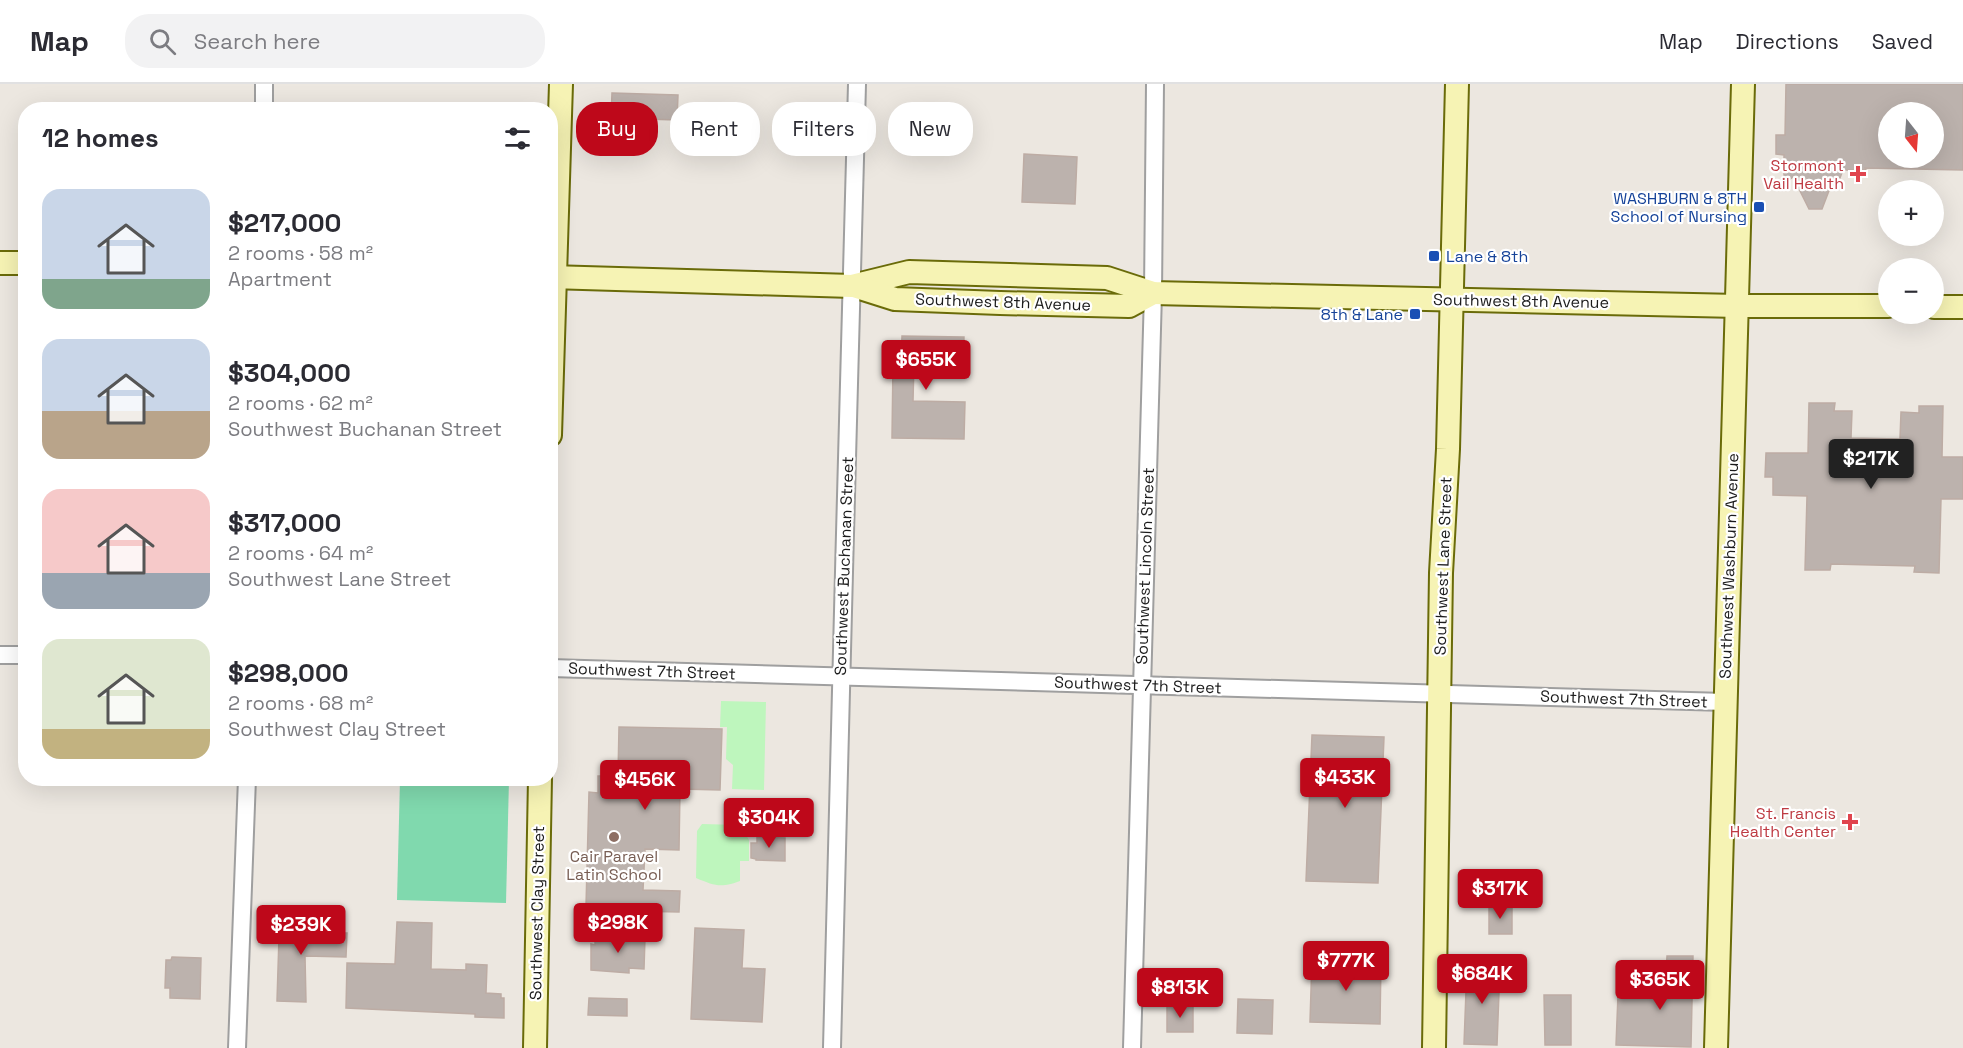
<!DOCTYPE html>
<html lang="en">
<head>
<meta charset="utf-8">
<style>
	body { margin:0; font-family:"Space Grotesk",sans-serif; background:#f2f2f3; color:#2b2b33; height:100vh; display:flex; flex-direction:column; font-size:22px; white-space:nowrap }
	* { box-sizing:border-box; margin:0 }
	p { font-size:20px; color:#7c7c81 }
	.icon { flex:none; width:33px; height:33px; fill:none; stroke:currentColor; stroke-width:2; stroke-linecap:round; stroke-linejoin:round }
	.map { position:relative; flex:1; overflow:hidden }
	.sheet { position:absolute; left:18px; top:18px; width:540px; height:684px; display:flex; flex-direction:column; background:#fff; border-radius:24px; box-shadow:0 6px 24px #0002 }
	.sheet>* { flex:none }
	.hud { position:absolute; left:576px; top:18px; width:570px; height:54px; display:flex; gap:12px }
	.needle { width:39px; rotate:163deg }
	.buttons { position:absolute; left:1878px; top:18px; display:grid; gap:12px }
	.buttons a { display:grid; place-items:center; width:66px; height:66px; border-radius:50%; background:#fff; box-shadow:0 6px 24px #0002; font-size:30px }
	.price { position:absolute; translate:-50% -51px; padding:0 14px; border-radius:6px; background:#be081a; color:#fff; font-size:20px; line-height:39px; filter:drop-shadow(0 2px 3px #0008) }
	.price::after { content:''; position:absolute; left:50%; top:36px; width:18px; height:14px; margin-left:-9px; background:inherit; clip-path:polygon(0 0,100% 0,50% 100%) }
	.price.selected { background:#222; color:#fff }
	ul { padding:0; list-style:none }
	li { display:flex; align-items:center; gap:18px; height:150px; padding:0 24px }
	li span { display:grid; place-items:center; flex:none; width:168px; height:120px; border-radius:18px; color:#555 }
	li>.icon { margin-inline-start:auto }
	span .icon { width:72px; height:72px; fill:#fffc; stroke-width:1 }
	li b { font-size:26px }
	h2 { display:flex; justify-content:space-between; align-items:center; height:72px; padding:0 24px; font-size:26px }
	.tag { padding:0 21px; border-radius:24px; background:#fff; box-shadow:0 6px 24px #0002; font-size:21px; line-height:54px }
	.tag.selected { background:#be081a; color:#fff }
	header { display:flex; align-items:center; gap:36px; box-sizing:border-box; height:84px; padding:0 30px; background:#fff; border-bottom:2px solid #e1e1e2 }
	header strong { font-size:28px }
	nav { display:flex; gap:33px; margin-inline-start:auto; font-size:21px }
	.search { width:420px; height:54px; background:#f2f2f3; display:flex; align-items:center; gap:15px; box-sizing:border-box; padding:0 21px; border-radius:24px; color:#7c7c81; font-size:22px }
	.map>svg:first-child { display:block }
</style>
</head>
<body>
<header>
<strong>Map</strong>
<div class="search"><svg class="icon" aria-label="search" viewBox="0 0 24 24"><circle cx="10" cy="10" r="6"/><path d="M15 15l6 6"/></svg>Search here</div>
<nav><a>Map</a><a>Directions</a><a>Saved</a></nav>
</header>
<div class="map">
<svg width="1963" height="964" viewBox="0 0 1963 964">
	<rect width="100%" height="100%" fill="#ece7e0"/>
	<g fill="#bef6bd">
		<polygon points="721,617 766,618 764,706 732,705 733,681 726,675 727,643 720,643"/>
		<path d="M702 740 740 741 749 756V777H740V797C721 804 715 802 696 794L697 747Z"/>
	</g>
	<polygon fill="#80d9ae" points="400,695 509,695 506,819 397,816"/>
	<g fill="#bcb2ad" stroke="#bdaca4" stroke-width="1.5" fill-rule="evenodd">
		<path d="M1786 0H1963V86L1865 84 1866 86H1843L1840 94 1835 91 1822 125H1809L1793 93 1784 100V71L1776 70V51H1785ZM1888 28H1934V74H1888Z"/>
		<polygon points="612,9 678,11 677,36 611,34"/>
		<polygon points="964,30 964,61 912,61 912,31"/>
		<polygon points="1024,70 1077,73 1075,120 1022,118"/>
		<polygon points="902,252 964,253 963,285 940,285 940,279 914,279 913,317 965,318 964,355 892,354 893,280 901,280"/>
		<polygon points="1809,319 1835,319 1834,327 1852,327 1851,354 1900,355 1901,328 1919,329 1919,322 1943,322 1942,373 1963,373 1963,415 1941,415 1939,489 1914,488 1915,482 1831,480 1830,486 1805,486 1807,412 1773,411 1773,393 1765,393 1766,369 1808,369"/>
		<polygon points="619,643 722,645 720,706 680,705 679,766 645,765 643,806 680,807 679,828 632,827 632,823 586,822 589,708 598,709 598,692 618,692"/>
		<polygon points="1312,651 1384,653 1378,799 1306,797"/>
		<polygon points="757,753 785,754 785,777 756,776 756,775 751,774 751,759 757,759"/>
		<polygon points="1489,822 1512,823 1512,850 1489,850"/>
		<polygon points="274,835 301,836 301,849 347,849 346,873 305,872 306,918 277,917 279,853 274,853"/>
		<polygon points="397,838 432,839 431,885 466,886 466,880 487,881 486,909 501,910 501,914 504,914 504,934 475,933 475,930 346,924 347,879 395,880"/>
		<polygon points="695,844 744,846 742,884 765,885 762,938 691,935"/>
		<polygon points="595,852 645,854 644,885 629,884 629,889 591,886 591,860 595,861"/>
		<polygon points="1667,872 1693,872 1691,963 1616,961 1618,911 1665,913"/>
		<polygon points="172,873 201,874 200,915 170,914 170,904 165,904 166,876 171,876"/>
		<polygon points="1312,875 1381,877 1380,940 1310,938"/>
		<polygon points="1467,881 1500,882 1497,961 1464,960"/>
		<polygon points="1544,911 1571,911 1571,961 1545,961"/>
		<polygon points="589,914 627,915 627,932 588,931"/>
		<polygon points="1238,915 1273,916 1272,950 1237,949"/>
		<polygon points="1167,921 1193,922 1193,948 1167,948"/>
	</g>
	<g fill="none" stroke-linecap="round" stroke-linejoin="round">
		<g stroke="#9f9f9f" stroke-width="20">
			<g id="street">
				<polyline points="264,26 264,0"/>
				<polyline points="0,571 26,571"/>
				<polyline points="550,584 1725,618"/>
				<polyline points="237,964 247,694"/>
				<path d="M832 964C838 643 850 321 857 0"/>
				<polyline points="1132,964 1153,209 1155,0"/>
			</g>
		</g>
		<g stroke="#6a6b09" stroke-width="26">
			<g id="secondary">
				<polyline points="0,179 26,179"/>
				<polyline points="550,193 852,202 909,188 1107,194 1153,209 1738,222 1888,222"/>
				<polyline points="854,202 895,215 1000,219 1129,222 1153,209"/>
				<polyline points="1934,223 1963,223"/>
				<polyline points="550,351 561,0"/>
				<polyline points="535,964 540,694"/>
				<polyline points="1434,964 1441,489 1448,365 1457,0"/>
				<polyline points="1716,964 1743,0"/>
			</g>
		</g>
		<use href="#street" stroke="#fff" stroke-width="16"/>
		<use href="#secondary" stroke="#f6f3b4" stroke-width="22"/>
	</g>
	<g fill="#e0444e" stroke="#fff" stroke-width="2">
		<path d="M1855 81h6v6h6v6h-6v6h-6v-6h-6v-6h6z"/>
		<path d="M1847 729h6v6h6v6h-6v6h-6v-6h-6v-6h6z"/>
	</g>
	<g fill="#1a4fb4" stroke="#fff" stroke-width="2">
		<rect x="1753" y="117" width="12" height="12" rx="3"/>
		<rect x="1428" y="166" width="12" height="12" rx="3"/>
		<rect x="1409" y="224" width="12" height="12" rx="3"/>
	</g>
	<circle fill="#8d6e63" stroke="#fff" stroke-width="2" cx="614" cy="753" r="6"/>
	<g text-anchor="middle" dominant-baseline="central" stroke-width="4.5" stroke-linejoin="round" paint-order="stroke">
		<g font-size="16" fill="#be3a42" stroke="#fff" text-anchor="end">
			<text x="1844" y="81">Stormont<tspan x="1844" dy="18">Vail Health</tspan></text>
			<text x="1836" y="729">St. Francis<tspan x="1836" dy="18">Health Center</tspan></text>
		</g>
		<g font-size="16" fill="#164399" stroke="#fff" text-anchor="end">
			<text x="1747" y="114">WASHBURN &amp; 8TH<tspan x="1747" dy="18">School of Nursing</tspan></text>
			<text x="1446" y="172" text-anchor="start">Lane &amp; 8th</text>
			<text x="1403" y="230">8th &amp; Lane</text>
		</g>
		<g font-size="16" fill="#1b1b1b" stroke="#fff">
			<text transform="translate(1521 217) rotate(1)">Southwest 8th Avenue</text>
			<text transform="translate(1003 218) rotate(2)">Southwest 8th Avenue</text>
			<text transform="translate(844 482) rotate(-88)">Southwest Buchanan Street</text>
			<text transform="translate(1145 482) rotate(-88)">Southwest Lincoln Street</text>
			<text transform="translate(1443 482) rotate(-88)">Southwest Lane Street</text>
			<text transform="translate(1729 482) rotate(-88)">Southwest Washburn Avenue</text>
			<text transform="translate(652 587) rotate(2)">Southwest 7th Street</text>
			<text transform="translate(1138 601) rotate(2)">Southwest 7th Street</text>
			<text transform="translate(1624 615) rotate(2)">Southwest 7th Street</text>
			<text transform="translate(537 829) rotate(-89)">Southwest Clay Street</text>
		</g>
		<g font-size="16" fill="#785e54" stroke="#fff">
			<text x="614" y="772">Cair Paravel<tspan x="614" dy="18">Latin School</tspan></text>
		</g>
	</g>
</svg>
<div class="buttons">
<a><svg class="needle" viewBox="-14 -14 28 28"><path d="M0-13l5 13h-10z" fill="#e53935"/><path d="M0 13l5-13h-10z" fill="#7c7c81"/></svg></a>
<a>+</a>
<a>−</a>
</div>
<b class="price" style="left:926px;top:307px">$655K</b>
<b class="price selected" style="left:1871px;top:406px">$217K</b>
<b class="price" style="left:1345px;top:725px">$433K</b>
<b class="price" style="left:645px;top:727px">$456K</b>
<b class="price" style="left:769px;top:765px">$304K</b>
<b class="price" style="left:1500px;top:836px">$317K</b>
<b class="price" style="left:618px;top:870px">$298K</b>
<b class="price" style="left:301px;top:872px">$239K</b>
<b class="price" style="left:1346px;top:908px">$777K</b>
<b class="price" style="left:1482px;top:921px">$684K</b>
<b class="price" style="left:1660px;top:927px">$365K</b>
<b class="price" style="left:1180px;top:935px">$813K</b>
<div class="hud">
<a class="tag selected">Buy</a>
<a class="tag">Rent</a>
<a class="tag">Filters</a>
<a class="tag">New</a>
</div>
<section class="sheet">
<h2>12 homes<svg class="icon" aria-label="filters" viewBox="0 0 24 24"><path d="M4 7h16M4 17h16"/><circle cx="9" cy="7" r="2"/><circle cx="15" cy="17" r="2"/></svg></h2>
<ul>
<li><span style="background:linear-gradient(#c9d6e8 75%,#7fa58c 0)"><svg class="icon" aria-label="home" viewBox="0 0 24 24"><path d="M3 11l9-7 9 7M6 9v11h12V9"/></svg></span><div><b>$217,000</b><p>2 rooms · 58 m²</p><p>Apartment</p></div></li>
<li><span style="background:linear-gradient(#c9d6e8 60%,#b9a48a 0)"><svg class="icon" aria-label="home" viewBox="0 0 24 24"><path d="M3 11l9-7 9 7M6 9v11h12V9"/></svg></span><div><b>$304,000</b><p>2 rooms · 62 m²</p><p>Southwest Buchanan Street</p></div></li>
<li><span style="background:linear-gradient(#f6c9c9 70%,#9aa5b1 0)"><svg class="icon" aria-label="home" viewBox="0 0 24 24"><path d="M3 11l9-7 9 7M6 9v11h12V9"/></svg></span><div><b>$317,000</b><p>2 rooms · 64 m²</p><p>Southwest Lane Street</p></div></li>
<li><span style="background:linear-gradient(#dfe7d0 75%,#c2b280 0)"><svg class="icon" aria-label="home" viewBox="0 0 24 24"><path d="M3 11l9-7 9 7M6 9v11h12V9"/></svg></span><div><b>$298,000</b><p>2 rooms · 68 m²</p><p>Southwest Clay Street</p></div></li>
</ul>
</section>
</div>
</body>
</html>
